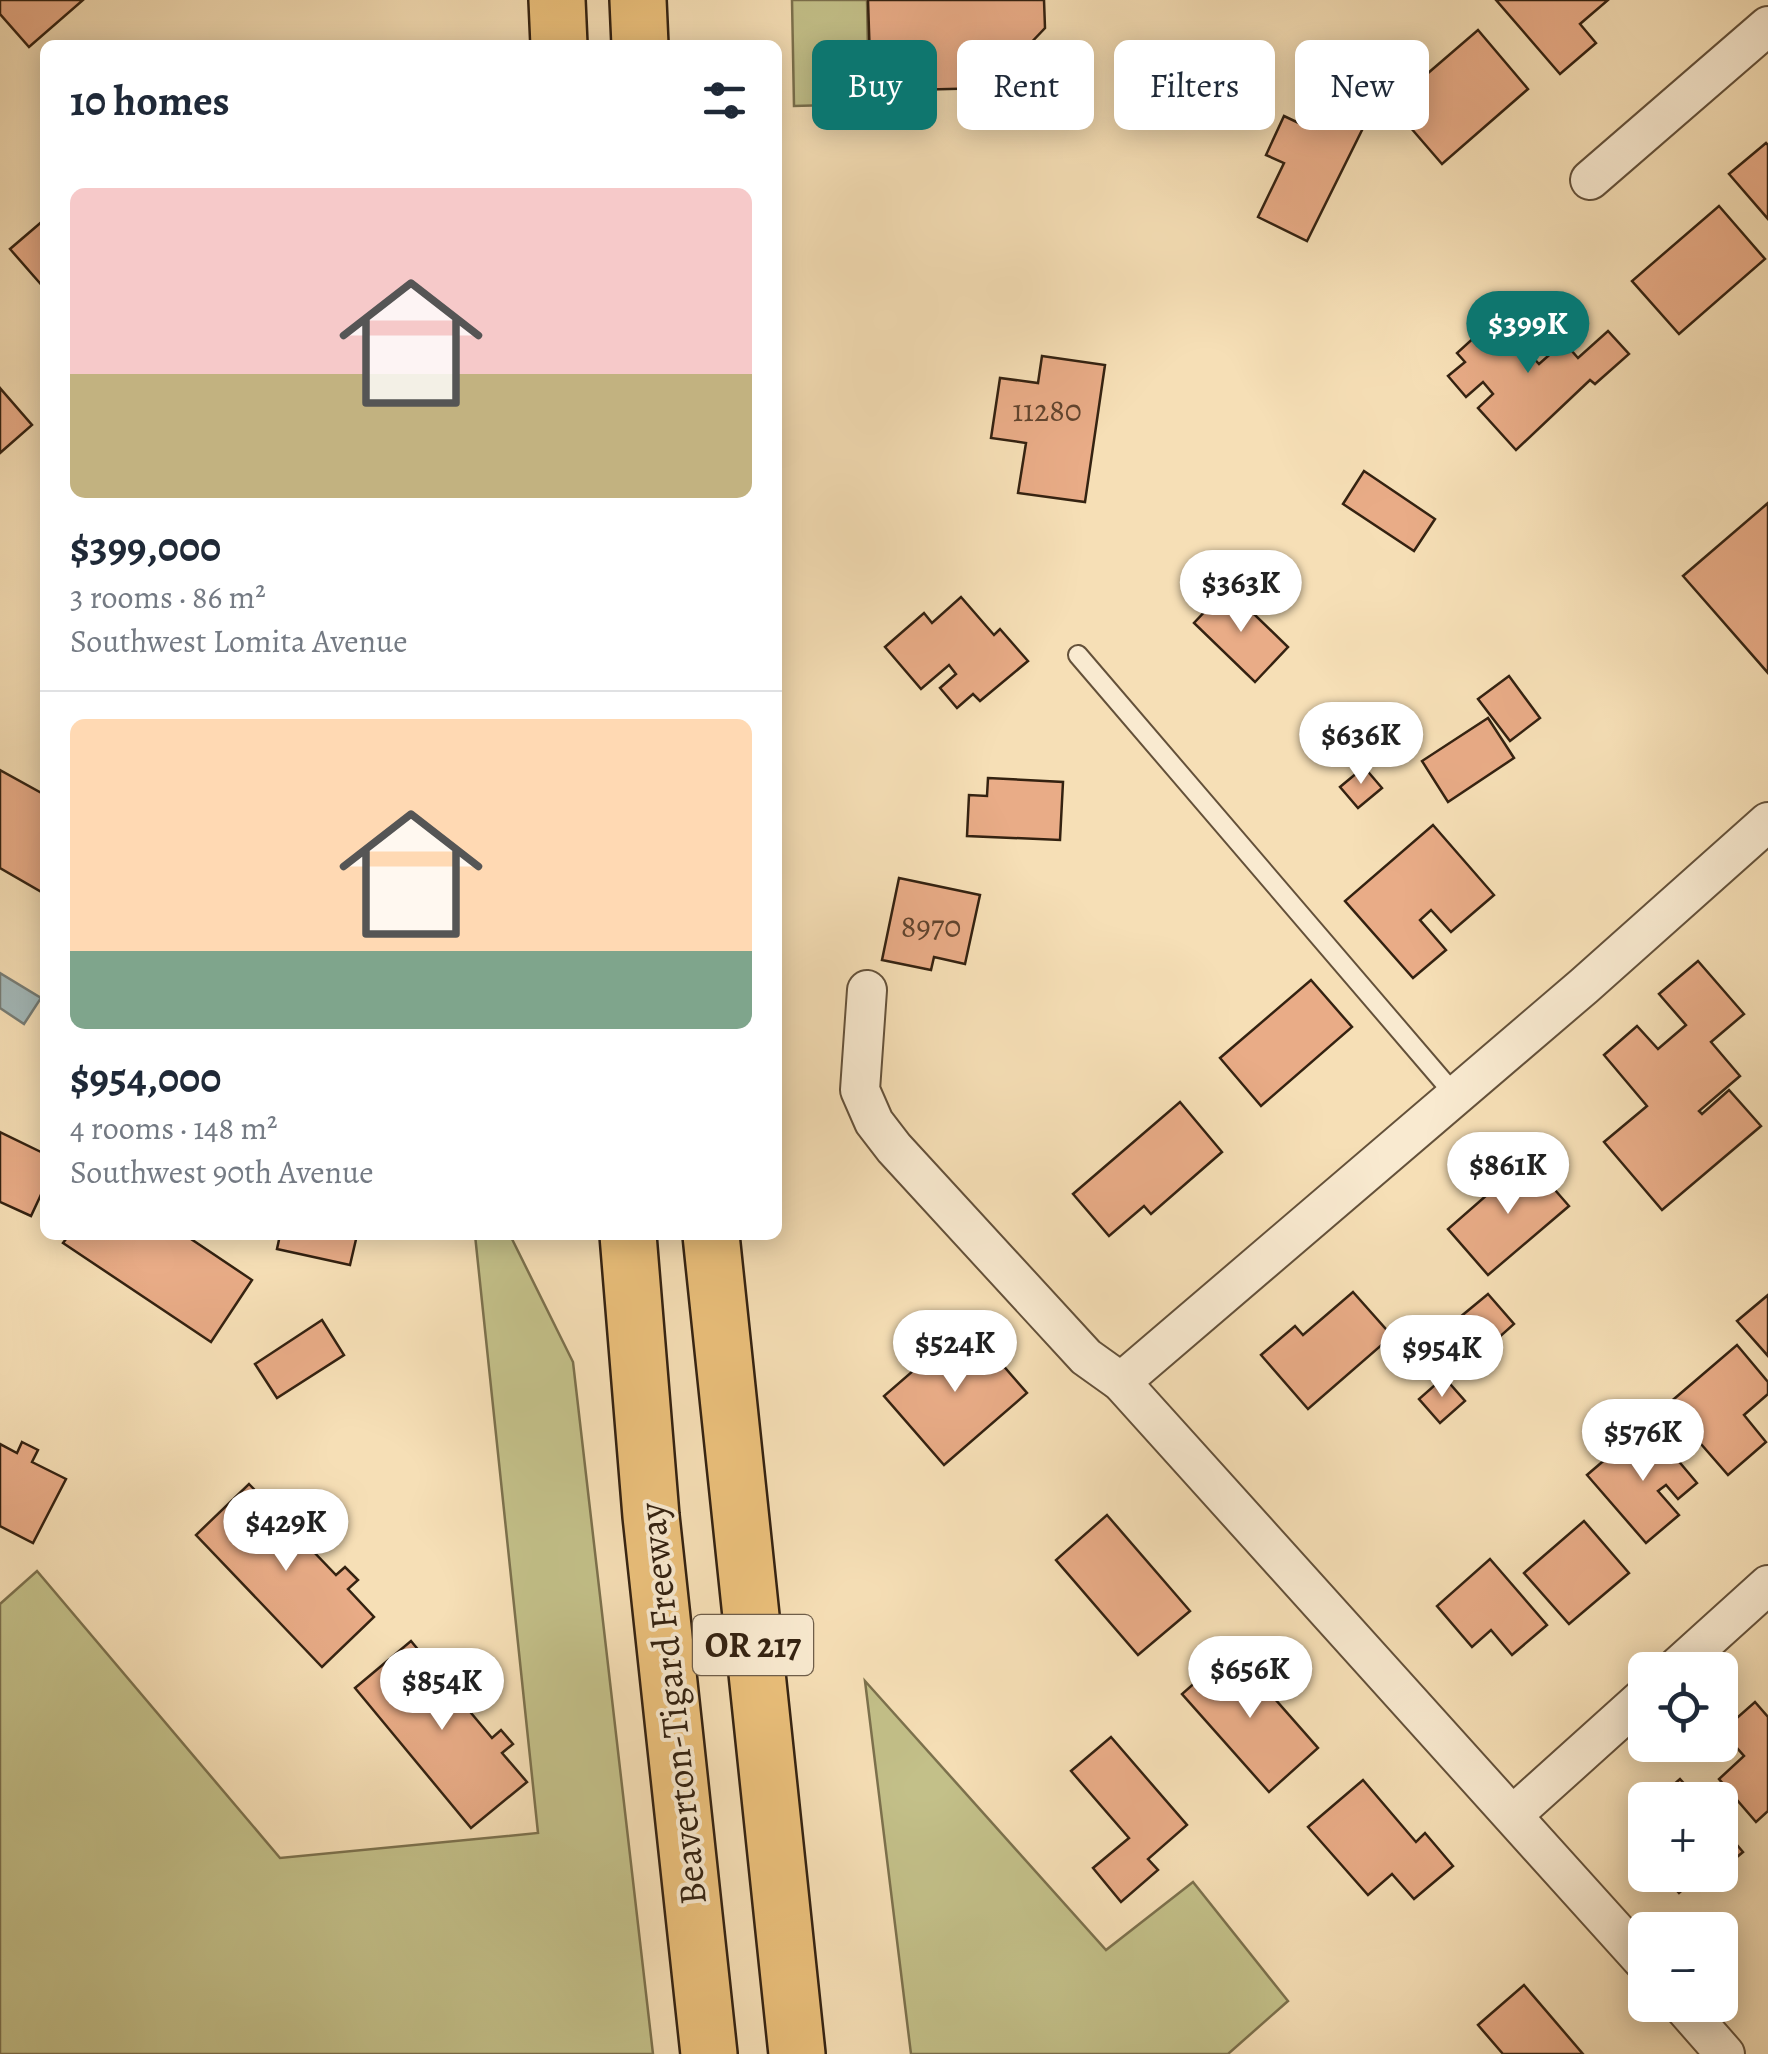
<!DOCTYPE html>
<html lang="en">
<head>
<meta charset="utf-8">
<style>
	body { margin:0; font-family:Alegreya,serif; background:#f2f2f3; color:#1f2937; height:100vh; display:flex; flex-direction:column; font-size:38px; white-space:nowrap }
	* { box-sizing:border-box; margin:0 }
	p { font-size:32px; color:#747a83 }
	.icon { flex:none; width:55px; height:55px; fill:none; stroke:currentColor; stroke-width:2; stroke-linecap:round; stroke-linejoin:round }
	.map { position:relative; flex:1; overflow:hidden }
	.details { position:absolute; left:40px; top:40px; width:742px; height:1200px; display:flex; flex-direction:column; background:#fff; border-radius:15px; box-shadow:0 5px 25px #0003 }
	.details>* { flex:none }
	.hud { position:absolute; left:812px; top:40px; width:805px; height:90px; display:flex; gap:20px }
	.fabs { position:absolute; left:1628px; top:1652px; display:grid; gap:20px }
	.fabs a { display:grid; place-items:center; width:110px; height:110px; border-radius:15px; background:#fff; box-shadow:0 5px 25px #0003; font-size:50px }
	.price { position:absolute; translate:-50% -85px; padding:0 22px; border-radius:35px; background:#fff; color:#222; font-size:32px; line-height:65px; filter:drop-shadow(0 2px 5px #0008) }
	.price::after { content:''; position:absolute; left:50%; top:60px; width:30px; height:22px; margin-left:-15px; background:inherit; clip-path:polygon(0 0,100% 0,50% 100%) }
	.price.on { background:#0f766e; color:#fff }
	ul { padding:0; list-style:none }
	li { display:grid; align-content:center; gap:20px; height:530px; padding:0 30px }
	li+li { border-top:2px solid #e0e1e3 }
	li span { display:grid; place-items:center; height:310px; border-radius:15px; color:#555 }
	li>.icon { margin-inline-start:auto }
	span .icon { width:180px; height:180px; fill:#fffc; stroke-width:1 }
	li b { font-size:42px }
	h2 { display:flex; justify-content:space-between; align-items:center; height:120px; padding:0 30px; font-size:42px }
	.pill { padding:0 35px; border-radius:15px; background:#fff; box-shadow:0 5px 25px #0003; font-size:35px; line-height:90px }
	.pill.on { background:#0f766e; color:#fff }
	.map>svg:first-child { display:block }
</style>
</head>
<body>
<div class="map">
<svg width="1768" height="2054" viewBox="0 0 1768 2054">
	<rect width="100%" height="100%" fill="#f6dfb6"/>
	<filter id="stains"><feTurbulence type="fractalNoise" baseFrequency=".002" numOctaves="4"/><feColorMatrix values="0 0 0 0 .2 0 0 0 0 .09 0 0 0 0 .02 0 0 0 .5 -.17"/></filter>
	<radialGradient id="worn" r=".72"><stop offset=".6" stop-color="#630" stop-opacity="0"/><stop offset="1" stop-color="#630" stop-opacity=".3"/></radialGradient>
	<g fill="#c3c089" stroke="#7c714d" stroke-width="2.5">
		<polygon points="792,0 867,0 869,104 794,106"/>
		<polygon points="475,1235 510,1235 573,1362 653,2054 0,2054 0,1604 37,1571 280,1858 538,1833"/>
		<polygon points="865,1681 1106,1950 1193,1882 1288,2001 1228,2054 911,2054"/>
	</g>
	<polygon fill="#a3b9ba" stroke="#777d76" stroke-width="2.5" points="0,973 41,998 24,1024 0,1008"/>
	<g fill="#e9ac87" stroke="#342211" stroke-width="2.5">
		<polygon points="0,0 83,0 29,47 0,14"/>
		<polygon points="868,0 1044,0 1045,28 988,88 871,91"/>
		<polygon points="1496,0 1608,0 1580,24 1596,43 1560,74"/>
		<polygon points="1478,30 1528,89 1442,164 1391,105"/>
		<polygon points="1316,100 1365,124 1307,241 1258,217 1284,163 1266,155 1284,116 1303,125"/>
		<polygon points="1766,143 1768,145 1768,219 1729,174"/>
		<polygon points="1719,206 1765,259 1679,334 1632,281"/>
		<polygon points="45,219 45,289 10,249"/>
		<polygon points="1500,303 1514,318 1504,326 1539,364 1564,342 1578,358 1608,331 1629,354 1595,384 1590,380 1516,450 1478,408 1493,394 1483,382 1466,397 1448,376 1465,362 1457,353 1489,324 1484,317"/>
		<polygon points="1042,356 1105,365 1085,502 1018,493 1026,443 991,438 1000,378 1038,383"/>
		<polygon points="0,388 32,425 0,453"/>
		<polygon points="1364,471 1435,519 1414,551 1343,504"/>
		<polygon points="1768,503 1768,673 1683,576"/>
		<polygon points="1227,588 1288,647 1255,682 1194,623"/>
		<polygon points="961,597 994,635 1000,629 1028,661 980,701 973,694 957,708 940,688 956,674 949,665 921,689 885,647 924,613 932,623"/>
		<polygon points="1509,676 1540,718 1510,741 1478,699"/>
		<polygon points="1488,718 1514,758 1448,802 1422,761"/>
		<polygon points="1364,767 1382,788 1358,808 1340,787"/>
		<polygon points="0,770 45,795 45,894 0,868"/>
		<polygon points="988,778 1063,782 1060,840 967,836 969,795 987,796"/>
		<polygon points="1433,825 1494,895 1451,932 1431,910 1420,920 1446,950 1413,978 1345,901"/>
		<polygon points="899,878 980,895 965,964 934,957 931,970 882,960"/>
		<polygon points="1698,961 1744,1014 1711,1042 1740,1076 1699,1111 1702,1114 1729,1090 1761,1126 1662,1210 1604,1142 1647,1106 1604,1055 1637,1026 1658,1049 1686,1025 1659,994"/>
		<polygon points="1311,980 1352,1027 1261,1106 1220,1058"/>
		<polygon points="1180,1102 1222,1152 1151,1214 1144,1206 1109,1236 1073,1194"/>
		<polygon points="0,1132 45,1154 45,1186 31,1216 0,1202"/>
		<polygon points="1528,1159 1569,1206 1488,1275 1448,1229"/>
		<polygon points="69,1235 185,1235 252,1280 211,1342 63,1243"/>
		<polygon points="280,1235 357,1235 350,1265 277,1249"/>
		<polygon points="1353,1292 1392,1336 1308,1409 1261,1355 1295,1326 1303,1335"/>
		<polygon points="1488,1294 1514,1324 1486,1349 1459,1318"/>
		<polygon points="1768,1295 1768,1356 1737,1321"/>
		<polygon points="322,1320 344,1355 277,1398 255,1364"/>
		<polygon points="967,1324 1027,1393 944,1465 884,1396"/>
		<polygon points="1737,1345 1768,1382 1768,1394 1744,1415 1766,1442 1728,1475 1667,1405"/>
		<polygon points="1444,1377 1465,1401 1440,1423 1419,1399"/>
		<polygon points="1636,1433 1649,1448 1660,1439 1697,1483 1678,1499 1666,1485 1658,1491 1679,1515 1646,1543 1587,1475"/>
		<polygon points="22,1442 38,1450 32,1462 66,1479 33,1543 0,1526 0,1444 17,1453"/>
		<polygon points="249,1484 274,1510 284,1500 297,1513 287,1524 336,1575 345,1567 358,1580 348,1589 374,1617 322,1667 196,1535"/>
		<polygon points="1107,1515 1190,1611 1138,1655 1056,1560"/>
		<polygon points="1584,1521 1629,1573 1569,1624 1524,1573"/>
		<polygon points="1490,1559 1547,1625 1512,1655 1491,1630 1472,1647 1437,1606"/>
		<polygon points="411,1641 434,1669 445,1659 457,1674 446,1683 492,1738 501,1730 513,1744 502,1753 527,1782 471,1828 355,1688"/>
		<polygon points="1232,1650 1318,1748 1269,1792 1182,1694"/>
		<polygon points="1755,1702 1768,1717 1768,1811 1756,1822 1719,1779 1744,1756 1722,1731"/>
		<polygon points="1111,1737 1187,1825 1148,1859 1158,1870 1121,1902 1093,1868 1129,1838 1071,1771"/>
		<polygon points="1680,1779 1699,1800 1656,1800"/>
		<polygon points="1363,1780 1416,1842 1425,1833 1453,1866 1414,1899 1392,1874 1368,1895 1308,1827"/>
		<polygon points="1720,1825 1743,1852 1720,1871"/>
		<polygon points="1663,1875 1699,1875 1679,1893"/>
		<polygon points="1524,1985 1583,2054 1503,2054 1478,2025"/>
	</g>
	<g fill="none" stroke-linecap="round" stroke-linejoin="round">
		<g stroke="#64513a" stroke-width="22">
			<polyline id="service" points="1078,655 1455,1095"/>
		</g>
		<g stroke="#64513a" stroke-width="42">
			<g id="minor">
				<polyline points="1590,180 1768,26"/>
				<polyline points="867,990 860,1090 874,1122 894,1148 1086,1357 1121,1382 1645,1963"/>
				<polyline points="1121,1382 1584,986 1768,822"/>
				<polyline points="1674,1670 1768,1585"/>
				<polyline points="1514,1814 1645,1696"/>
				<polyline points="1682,2005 1725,2054"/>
			</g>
		</g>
		<g stroke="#342211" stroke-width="60">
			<g id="motorway">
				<polyline points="557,0 559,45"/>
				<polyline points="638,0 640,45"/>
				<polyline points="628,1235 651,1516 709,2054"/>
				<polyline points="711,1235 797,2054"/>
			</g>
		</g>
		<use href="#service" stroke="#f9ead0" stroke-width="18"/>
		<use href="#minor" stroke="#f9ead0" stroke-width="38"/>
		<use href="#motorway" stroke="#ebc07b" stroke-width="55"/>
	</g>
	<g text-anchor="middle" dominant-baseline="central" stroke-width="8" stroke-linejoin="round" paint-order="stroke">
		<g font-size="32" fill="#61442e">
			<text x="1047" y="410">11280</text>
			<text x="931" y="926">8970</text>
		</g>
		<rect fill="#f9ead0" stroke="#6f5e4a" stroke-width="2.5" x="693" y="1615" width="120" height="60" rx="8"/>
		<g font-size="35" font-weight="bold" fill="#342211">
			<text x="753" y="1645">OR 217</text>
		</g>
		<g font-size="38" fill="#342211" stroke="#f9ead0">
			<text transform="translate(672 1704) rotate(-96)">Beaverton-Tigard Freeway</text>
		</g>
	</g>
	<rect width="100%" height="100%" filter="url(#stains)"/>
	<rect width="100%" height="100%" fill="url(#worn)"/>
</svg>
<div class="fabs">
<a><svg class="icon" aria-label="locate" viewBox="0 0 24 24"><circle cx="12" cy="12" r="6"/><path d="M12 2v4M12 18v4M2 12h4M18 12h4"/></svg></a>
<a>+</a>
<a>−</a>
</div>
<b class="price on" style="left:1528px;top:376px">$399K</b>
<b class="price" style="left:1241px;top:635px">$363K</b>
<b class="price" style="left:1361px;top:787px">$636K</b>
<b class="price" style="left:1508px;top:1217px">$861K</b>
<b class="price" style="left:955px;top:1395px">$524K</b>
<b class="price" style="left:1442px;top:1400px">$954K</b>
<b class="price" style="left:1643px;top:1484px">$576K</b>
<b class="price" style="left:286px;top:1574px">$429K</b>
<b class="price" style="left:1250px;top:1721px">$656K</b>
<b class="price" style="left:442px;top:1733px">$854K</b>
<div class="hud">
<a class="pill on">Buy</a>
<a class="pill">Rent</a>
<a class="pill">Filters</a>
<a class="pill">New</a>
</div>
<section class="details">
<h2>10 homes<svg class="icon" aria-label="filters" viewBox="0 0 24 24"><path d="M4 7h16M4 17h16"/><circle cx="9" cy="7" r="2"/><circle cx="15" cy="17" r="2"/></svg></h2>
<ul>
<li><span style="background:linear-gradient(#f6c9c9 60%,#c2b280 0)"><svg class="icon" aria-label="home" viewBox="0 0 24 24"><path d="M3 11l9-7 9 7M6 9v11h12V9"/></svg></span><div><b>$399,000</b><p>3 rooms · 86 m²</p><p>Southwest Lomita Avenue</p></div></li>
<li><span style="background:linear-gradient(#ffd9b3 75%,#7fa58c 0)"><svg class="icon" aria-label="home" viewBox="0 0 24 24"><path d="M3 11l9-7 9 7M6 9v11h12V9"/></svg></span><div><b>$954,000</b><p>4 rooms · 148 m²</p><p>Southwest 90th Avenue</p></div></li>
</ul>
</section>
</div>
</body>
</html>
